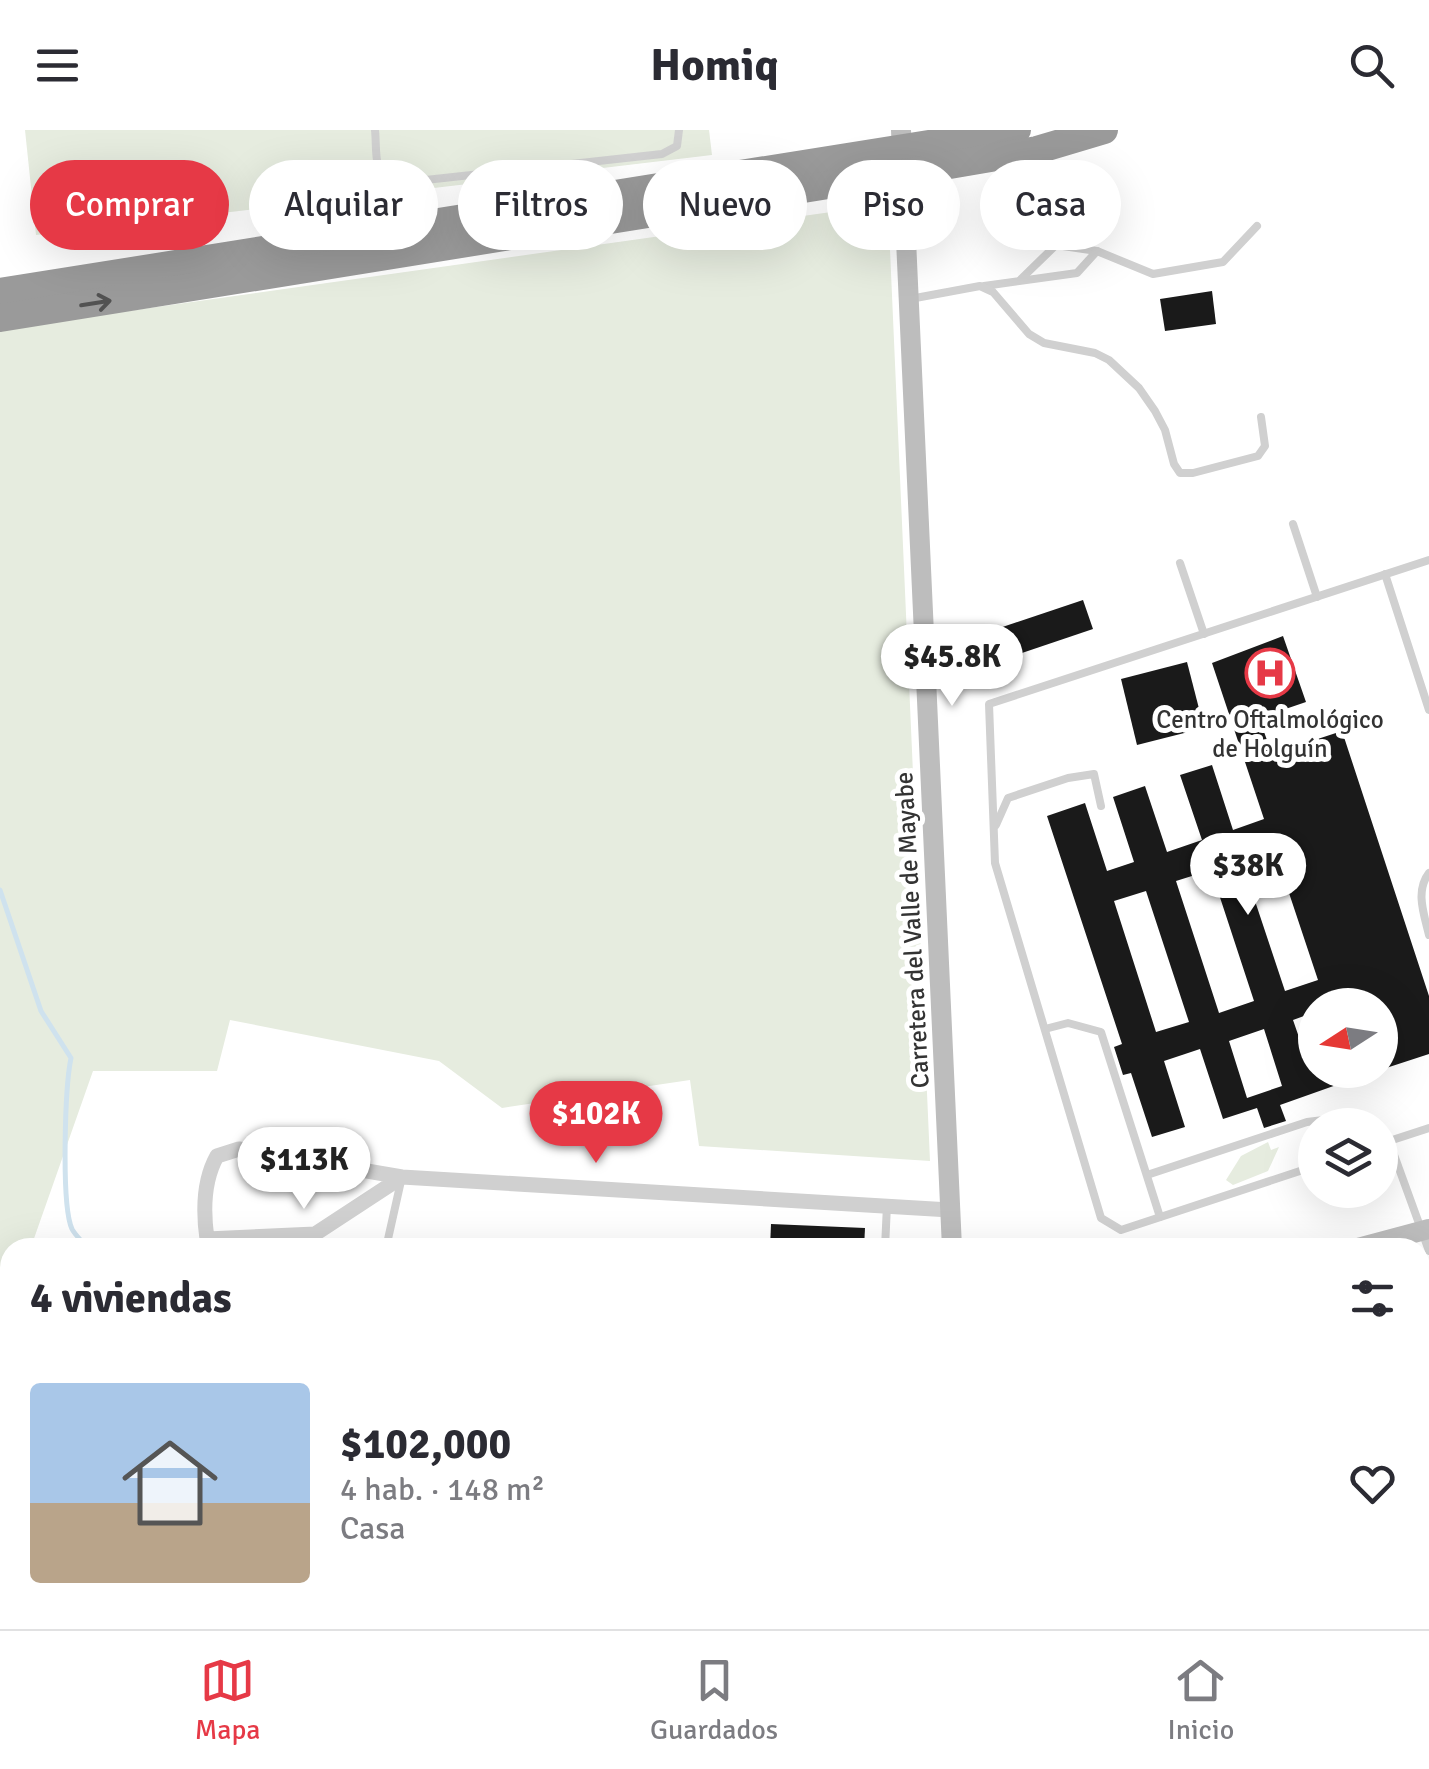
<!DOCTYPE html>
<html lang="es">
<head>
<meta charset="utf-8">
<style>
	body { margin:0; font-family:Signika,sans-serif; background:#f7f7f7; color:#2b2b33; height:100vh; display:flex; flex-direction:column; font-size:38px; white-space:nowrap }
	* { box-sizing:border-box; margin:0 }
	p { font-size:32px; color:#7c7c81 }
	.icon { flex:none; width:55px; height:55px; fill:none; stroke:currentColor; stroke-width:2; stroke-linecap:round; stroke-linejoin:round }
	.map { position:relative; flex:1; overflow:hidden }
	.panel { position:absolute; left:0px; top:1108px; width:1430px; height:392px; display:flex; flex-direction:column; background:#fff; border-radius:30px 30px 0 0; box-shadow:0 10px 40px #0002 }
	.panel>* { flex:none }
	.banner { position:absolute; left:30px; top:30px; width:1370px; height:90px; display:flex; gap:20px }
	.needle { width:65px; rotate:258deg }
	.tools { position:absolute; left:1298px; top:858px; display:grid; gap:20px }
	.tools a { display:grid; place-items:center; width:100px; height:100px; border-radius:50%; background:#fff; box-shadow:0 10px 40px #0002; font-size:50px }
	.price { position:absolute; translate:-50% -85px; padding:0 22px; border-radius:35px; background:#fff; color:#222; font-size:32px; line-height:65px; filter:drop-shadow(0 2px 5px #0008) }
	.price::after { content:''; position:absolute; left:50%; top:60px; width:30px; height:22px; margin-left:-15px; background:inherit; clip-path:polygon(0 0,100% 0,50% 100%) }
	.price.current { background:#e63946; color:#fff }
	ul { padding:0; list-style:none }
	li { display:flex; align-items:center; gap:30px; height:250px; padding:0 30px }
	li+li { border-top:2px solid #e1e1e2 }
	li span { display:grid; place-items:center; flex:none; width:280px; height:200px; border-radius:10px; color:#555 }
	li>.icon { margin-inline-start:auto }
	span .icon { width:120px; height:120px; fill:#fffc; stroke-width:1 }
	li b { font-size:42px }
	h2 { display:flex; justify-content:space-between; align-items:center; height:120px; padding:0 30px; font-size:42px }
	.pill { padding:0 35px; border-radius:45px; background:#fff; box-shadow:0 10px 40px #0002; font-size:35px; line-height:90px }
	.pill.current { background:#e63946; color:#fff }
	header { display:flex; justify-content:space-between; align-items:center; height:130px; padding:0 30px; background:#fff; font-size:45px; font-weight:700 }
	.tabs { display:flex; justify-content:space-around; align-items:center; height:140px; border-top:2px solid #e1e1e2; background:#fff; font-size:28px; color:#7c7c81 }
	.tabs a { display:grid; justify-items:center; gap:5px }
	.tabs .current { color:#e63946 }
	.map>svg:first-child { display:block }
</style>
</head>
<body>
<header><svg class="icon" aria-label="menu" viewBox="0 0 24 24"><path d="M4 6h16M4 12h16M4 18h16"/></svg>Homiq<svg class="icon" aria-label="search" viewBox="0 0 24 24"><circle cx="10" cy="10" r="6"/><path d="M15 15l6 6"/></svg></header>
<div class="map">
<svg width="1429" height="1499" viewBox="0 0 1429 1499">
	<rect width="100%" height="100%" fill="#fff"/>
	<g fill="#e6ecdf">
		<polygon points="25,0 709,0 712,25 36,105"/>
		<polygon points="888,74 930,1031 699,1016 690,950 502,978 439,931 230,890 217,941 93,941 31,1117 10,1118 10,1325 0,1325 0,199"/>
		<polygon points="1268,1012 1271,1020 1279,1017 1268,1041 1233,1055 1226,1050 1241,1026"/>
		<polygon points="1420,1178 1429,1189 1429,1499 1211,1499 1202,1490 1420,1490"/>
	</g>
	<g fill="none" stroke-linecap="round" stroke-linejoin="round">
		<g stroke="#cfe2ee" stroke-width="5">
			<path d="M0 760 41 881 71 928C65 957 61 1075 72 1099 75 1105 83 1112 87 1118"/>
			<polyline points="0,1228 10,1224"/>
			<polyline points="598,1490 600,1499"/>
		</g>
	</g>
	<g fill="#1a1a1a" fill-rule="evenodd">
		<polygon points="1212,161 1216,194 1165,201 1160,169"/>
		<polygon points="1083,470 1093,499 974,539 964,510"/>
		<path d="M1283 506 1306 572 1259 588 1272 624 1342 601 1429 866V924L1380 940V875H1315V882L1293 890 1302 916 1315 911V940L1373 942 1280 975 1286 991 1264 998 1257 978 1223 989 1200 919 1164 931 1185 997 1152 1007 1131 943 1123 945 1114 917 1122 914 1047 686 1085 673 1107 741 1134 732 1113 667 1145 656 1167 722 1202 710 1180 645 1212 635 1233 700 1264 689 1212 533ZM1274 718 1318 850 1285 861 1241 729ZM1211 740 1254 871 1219 883 1176 751ZM1146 761 1189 892 1156 902 1114 771ZM1264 899 1282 956 1247 968 1229 911Z"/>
		<polygon points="1187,532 1204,598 1137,615 1121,549"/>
		<polygon points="771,1094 865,1098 864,1118 770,1118"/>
	</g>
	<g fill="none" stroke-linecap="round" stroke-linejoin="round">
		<g stroke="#cdcdcd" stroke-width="2.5" stroke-dasharray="5 5" stroke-linecap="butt">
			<polyline points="261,1490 261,1499"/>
			<polyline points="935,1490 938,1499"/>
		</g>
		<g stroke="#d0d0d0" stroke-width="8">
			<path d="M375 0C377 19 373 41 389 54L662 24 677 16 679 0"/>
			<polyline points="1021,149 1056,115 1097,121"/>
			<polyline points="984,156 1077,143 1097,121 1153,144 1223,132 1257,96"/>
			<polyline points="910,169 980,156 993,162 1029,204 1044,213 1095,223 1109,230 1139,258 1155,281 1165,300 1174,334 1180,343 1193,343 1258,326 1265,316 1261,287"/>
			<polyline points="1293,394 1317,467"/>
			<polyline points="1180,433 1204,504"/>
			<polyline points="1385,444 1429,580"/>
			<polyline points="996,695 1008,668 1068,648 1094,644 1101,676"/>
			<path d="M1429 743C1415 761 1424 784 1429 805"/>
			<polyline points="1045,899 1068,893 1101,902 1160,1087"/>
			<polyline points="1380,1004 1389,1011 1429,1121"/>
			<polyline points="1380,1014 1429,998"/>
			<polyline points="1315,1036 1121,1100 1101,1088 995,733 989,574 1429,430"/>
			<polyline points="1147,1045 1307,992 1340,988 1368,995"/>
			<polyline points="386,1118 401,1051"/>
			<polyline points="885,1118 887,1075"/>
		</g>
		<g stroke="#d0d0d0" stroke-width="15">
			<path d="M402 1047 315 1104 207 1109C203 1081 203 1051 217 1026L239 1019 402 1047 950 1080"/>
			<polyline points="9,1416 9,1499"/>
			<polyline points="160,1490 160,1499"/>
			<polyline points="502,1499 507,1490"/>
		</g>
		<g stroke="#bdbdbd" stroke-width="20">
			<polyline points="901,0 952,1118"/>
			<polyline points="1358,1118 1429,1099"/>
			<polyline points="0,1416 10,1416"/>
			<polyline points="420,1490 425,1499"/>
			<polyline points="964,1499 965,1490"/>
		</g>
		<g stroke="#9a9a9a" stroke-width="28">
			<polyline points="0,162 1017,0"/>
			<polyline points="0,188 903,43 1037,20 1104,0"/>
		</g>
	</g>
	<defs><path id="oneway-shaft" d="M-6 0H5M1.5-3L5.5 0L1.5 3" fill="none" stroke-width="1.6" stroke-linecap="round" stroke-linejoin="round" transform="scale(2.5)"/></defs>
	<use stroke="#525252" href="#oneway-shaft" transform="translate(96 173) rotate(-9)"/>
	<defs>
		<g id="hospital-ring" transform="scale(2.5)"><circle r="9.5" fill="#fff" stroke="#e63946" stroke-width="1.5"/><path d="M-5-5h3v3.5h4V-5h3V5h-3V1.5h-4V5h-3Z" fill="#e63946"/></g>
	</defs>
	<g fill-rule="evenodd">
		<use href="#hospital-ring" x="1270" y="543"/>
	</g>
	<g text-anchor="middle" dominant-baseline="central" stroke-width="10" stroke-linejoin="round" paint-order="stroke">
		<g font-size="25" fill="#333" stroke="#fff">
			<text x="1270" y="589">Centro Oftalmológico<tspan x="1270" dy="29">de Holguín</tspan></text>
		</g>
		<g font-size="25" fill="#333" stroke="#fff">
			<text transform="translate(912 800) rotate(-93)">Carretera del Valle de Mayabe</text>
		</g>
	</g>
</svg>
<div class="tools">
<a><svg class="needle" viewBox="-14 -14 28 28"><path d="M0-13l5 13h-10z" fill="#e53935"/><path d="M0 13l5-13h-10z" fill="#7c7c81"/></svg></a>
<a><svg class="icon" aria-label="layers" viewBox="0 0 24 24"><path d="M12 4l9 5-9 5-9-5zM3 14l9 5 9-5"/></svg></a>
</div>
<b class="price" style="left:952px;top:579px">$45.8K</b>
<b class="price" style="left:1248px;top:788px">$38K</b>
<b class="price current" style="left:596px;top:1036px">$102K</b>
<b class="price" style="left:304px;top:1082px">$113K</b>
<div class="banner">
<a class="pill current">Comprar</a>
<a class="pill">Alquilar</a>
<a class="pill">Filtros</a>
<a class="pill">Nuevo</a>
<a class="pill">Piso</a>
<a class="pill">Casa</a>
</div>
<section class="panel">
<h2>4 viviendas<svg class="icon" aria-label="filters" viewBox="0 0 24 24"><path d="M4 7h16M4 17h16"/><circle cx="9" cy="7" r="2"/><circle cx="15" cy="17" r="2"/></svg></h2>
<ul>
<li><span style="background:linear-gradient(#a9c7e8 60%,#b9a48a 0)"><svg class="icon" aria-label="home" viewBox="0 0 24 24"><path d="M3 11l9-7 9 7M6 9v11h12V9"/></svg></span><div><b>$102,000</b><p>4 hab. · 148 m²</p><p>Casa</p></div><svg class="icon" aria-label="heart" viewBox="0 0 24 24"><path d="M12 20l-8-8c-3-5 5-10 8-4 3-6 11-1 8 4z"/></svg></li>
</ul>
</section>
</div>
<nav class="tabs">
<a class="current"><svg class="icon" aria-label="map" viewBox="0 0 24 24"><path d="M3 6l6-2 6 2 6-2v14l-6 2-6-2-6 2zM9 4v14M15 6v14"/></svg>Mapa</a>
<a><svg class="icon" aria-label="saved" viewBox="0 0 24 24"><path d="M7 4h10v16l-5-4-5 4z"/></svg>Guardados</a>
<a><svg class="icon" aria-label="home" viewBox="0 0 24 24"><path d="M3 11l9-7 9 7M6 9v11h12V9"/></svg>Inicio</a>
</nav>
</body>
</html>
